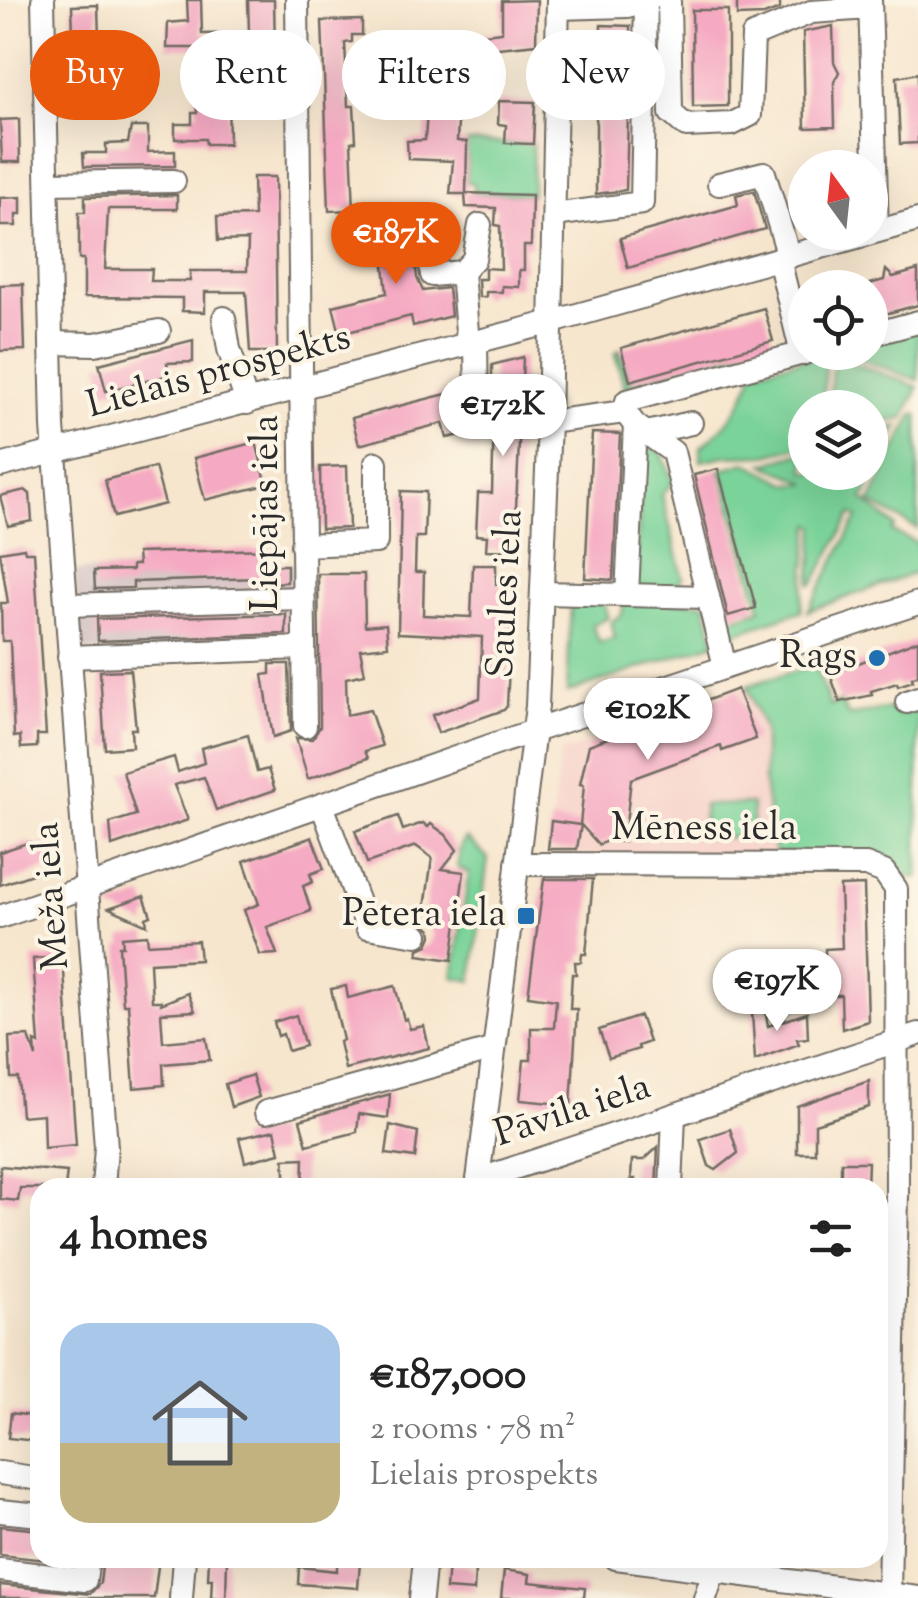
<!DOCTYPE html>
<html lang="en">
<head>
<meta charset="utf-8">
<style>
	body { margin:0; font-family:"Sorts Mill Goudy",serif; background:#f2f2f2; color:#222; height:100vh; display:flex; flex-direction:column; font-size:38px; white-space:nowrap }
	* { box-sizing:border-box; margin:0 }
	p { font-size:32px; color:#767676 }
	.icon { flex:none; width:55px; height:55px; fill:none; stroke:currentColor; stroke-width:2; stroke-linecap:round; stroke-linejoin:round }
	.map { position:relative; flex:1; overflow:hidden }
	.panel { position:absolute; left:30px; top:1178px; width:858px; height:390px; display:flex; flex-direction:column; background:#fff; border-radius:30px; box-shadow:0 10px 40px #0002 }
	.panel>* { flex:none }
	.top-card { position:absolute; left:30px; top:30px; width:860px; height:90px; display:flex; gap:20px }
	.needle { width:65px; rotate:345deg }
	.tools { position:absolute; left:788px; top:150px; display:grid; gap:20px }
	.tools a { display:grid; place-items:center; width:100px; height:100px; border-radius:50%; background:#fff; box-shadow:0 10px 40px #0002; font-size:50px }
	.price { position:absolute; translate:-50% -85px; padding:0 22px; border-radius:35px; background:#fff; color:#222; font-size:32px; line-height:65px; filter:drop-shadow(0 2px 5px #0008) }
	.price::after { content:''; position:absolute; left:50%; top:60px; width:30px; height:22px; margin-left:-15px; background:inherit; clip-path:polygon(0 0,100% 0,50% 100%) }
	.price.active { background:#ea580c; color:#fff }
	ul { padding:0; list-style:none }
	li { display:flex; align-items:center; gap:30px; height:250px; padding:0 30px }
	li span { display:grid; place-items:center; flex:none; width:280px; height:200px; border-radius:30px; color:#555 }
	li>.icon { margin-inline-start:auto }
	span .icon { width:120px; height:120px; fill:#fffc; stroke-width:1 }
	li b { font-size:42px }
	h2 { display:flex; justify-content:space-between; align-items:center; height:120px; padding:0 30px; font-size:42px }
	.pill { padding:0 35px; border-radius:45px; background:#fff; box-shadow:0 10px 40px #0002; font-size:35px; line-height:90px }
	.pill.active { background:#ea580c; color:#fff }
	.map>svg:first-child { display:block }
</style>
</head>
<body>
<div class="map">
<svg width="918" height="1598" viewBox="0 0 918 1598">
	<rect width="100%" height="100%" fill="#fcf5e5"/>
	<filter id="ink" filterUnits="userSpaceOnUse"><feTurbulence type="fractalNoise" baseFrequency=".01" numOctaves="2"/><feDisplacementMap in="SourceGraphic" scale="20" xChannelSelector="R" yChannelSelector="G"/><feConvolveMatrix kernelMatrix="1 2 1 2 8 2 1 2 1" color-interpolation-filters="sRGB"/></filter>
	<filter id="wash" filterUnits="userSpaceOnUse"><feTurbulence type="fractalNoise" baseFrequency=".0048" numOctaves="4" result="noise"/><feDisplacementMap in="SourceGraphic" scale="40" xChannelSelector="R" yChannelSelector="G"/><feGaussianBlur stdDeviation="2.25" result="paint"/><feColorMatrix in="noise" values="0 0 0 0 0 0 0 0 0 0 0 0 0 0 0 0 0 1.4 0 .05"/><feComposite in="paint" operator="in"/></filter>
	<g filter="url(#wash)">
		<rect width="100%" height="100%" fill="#f7e6ce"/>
		<polygon fill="#f7d1c9" points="747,686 764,730 764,784 775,853 579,854 548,851 560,754"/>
		<polygon fill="#d2bfc1" points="293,564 295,645 77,652 75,571"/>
		<g fill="#7ad399" stroke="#527f62" stroke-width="2.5">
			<polygon points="467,142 533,144 532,195 473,193 474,183 466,182"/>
			<polygon points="918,327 918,380 843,353 870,352 870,340"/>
			<polygon points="775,343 778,353 639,396 625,388 615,354 619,350 630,384"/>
			<path d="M827 353 822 407 805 408V445L767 455 725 456 701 461V447C728 426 743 405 754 371Z"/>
			<polygon points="834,356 918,387 904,418 870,426 870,408 828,407"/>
			<polygon points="918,414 918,529 870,502 913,415"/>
			<polygon points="898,426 863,499 895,526 892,532 918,543 918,572 808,611 858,517 852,514 814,583 810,584 816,527 811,524 801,611 726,636 722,623 761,609 721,470 745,462 789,484 808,483 764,464 805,452 805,472 870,472 870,434"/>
			<polygon points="650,449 661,451 673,482 662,495 683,578 669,589 635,588 643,451"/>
			<polygon points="603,600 608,618 592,625 600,643 615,638 611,622 622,614 624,601 705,603 715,643 567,693 571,601"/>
			<polygon points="815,665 830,706 840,702 849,716 889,708 898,715 918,711 918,877 906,877 893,858 865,854 775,853 764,784 764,730 747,686"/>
			<polygon points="752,804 753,837 704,837 703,805"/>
			<polygon points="466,838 488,858 472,981 453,977 469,873 457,867 461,845"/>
		</g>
		<g id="blocks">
			<g fill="#f5a9c2">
				<polygon points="187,0 201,0 202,34 249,33 248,0 274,0 275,48 167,48 168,23 188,21"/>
				<polygon points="537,0 536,44 480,50 481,67 461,69 457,141 467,142 466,193 532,195 531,246 524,246 524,270 519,270 519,287 502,286 502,292 486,292 486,297 479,297 478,279 485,279 485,268 501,269 500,226 495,225 496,208 466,207 465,194 450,194 453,161 408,159 407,141 425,140 427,110 417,111 419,33 448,33 449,38 502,32 502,1"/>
				<polygon points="737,0 780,0 780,9 764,15 737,16"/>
				<polygon points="98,5 99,40 119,40 120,59 97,60 97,90 75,90 72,6"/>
				<polygon points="692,10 728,10 728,106 693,107"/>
				<polygon points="362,20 362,35 352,35 352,42 345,43 348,106 354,106 356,141 351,142 354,210 329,211 322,21"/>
				<polygon points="601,25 630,26 630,37 626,190 596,194 596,52 600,52"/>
				<polygon points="833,26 834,62 839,72 834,82 835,127 805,128 803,32"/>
				<polygon points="231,70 233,91 228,92 229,144 206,144 205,139 175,139 175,124 192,124 192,113 197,113 194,75"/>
				<polygon points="918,73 918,143 900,144 897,77"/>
				<polygon points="499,101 535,102 533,144 505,143 506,125 498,124"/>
				<polygon points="19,119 20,162 2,162 0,120"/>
				<polygon points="131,127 148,127 148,152 175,151 175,166 84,167 83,153 106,153 106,144 128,143"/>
				<polygon points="253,177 275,177 277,352 250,352 246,292 205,292 205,312 182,311 182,298 84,297 84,259 79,259 79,212 85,212 85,197 177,195 177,209 108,209 105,269 152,269 151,281 190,281 190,271 247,271 248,240 218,241 217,217 254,216"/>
				<polygon points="754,191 765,229 628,268 620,238 738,205 736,195"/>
				<polygon points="21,197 21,214 16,214 16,226 0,226 0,198"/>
				<polygon points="410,216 417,278 423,291 448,288 451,316 413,326 411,316 340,334 333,306 387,293 379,219"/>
				<polygon points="886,270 893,277 918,270 918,305 870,318 870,284 884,280"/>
				<polygon points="23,284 25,350 0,351 0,285"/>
				<polygon points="764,308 773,341 630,381 621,348"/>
				<polygon points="193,340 193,362 167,363 170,375 106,391 99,364"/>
				<polygon points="523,357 514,551 486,550 487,536 476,535 478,493 492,493 494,419 489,419 492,410 492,365"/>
				<polygon points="450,393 461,435 447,438 443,423 359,445 352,418"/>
				<polygon points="592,433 620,434 613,580 585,578"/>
				<polygon points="256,442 267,485 205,500 194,458"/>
				<polygon points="347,466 349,528 321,529 320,467"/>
				<polygon points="155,467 165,504 114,517 105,480"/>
				<polygon points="718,469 756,608 728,616 694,475"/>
				<polygon points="25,490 30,494 32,521 8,526 0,496"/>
				<polygon points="401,491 426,492 424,537 416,537 415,572 424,572 423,615 471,617 473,565 496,565 496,584 513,585 507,706 504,710 438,733 432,715 480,698 482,637 398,633"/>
				<polygon points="24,548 25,552 34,552 46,735 37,735 37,747 21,748 20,736 14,737 10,641 2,641 1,603 8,603 0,552"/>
				<polygon points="270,549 270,565 287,565 287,582 260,584 260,578 133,582 133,588 95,589 94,571 132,570 132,565 138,565 137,553"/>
				<polygon points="318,574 364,574 365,626 386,624 388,646 360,649 365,674 346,678 347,715 370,710 382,746 365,751 368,758 308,779 296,738 312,739 320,727"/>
				<polygon points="286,614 286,634 98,641 97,619"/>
				<polygon points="918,640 918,675 912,678 913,681 898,686 897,683 871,691 872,695 840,702 830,674"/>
				<polygon points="270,664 289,664 291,731 273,737 263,675 270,674"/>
				<polygon points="130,670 136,729 131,729 132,747 105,749 100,671"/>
				<polygon points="737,689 756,739 722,751 721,746 631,779 624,842 608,840 599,845 581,825 577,849 548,849 551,821 580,825 584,785 580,784 589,745"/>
				<polygon points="248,735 257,772 268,769 275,790 216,810 204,777 174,785 188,820 112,846 110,823 136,815 123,772 174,757 178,772 204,763 201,748"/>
				<polygon points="398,816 403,830 423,823 428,827 431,824 446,835 457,850 442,869 464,872 452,960 418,955 419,949 428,945 432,936 431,929 423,922 432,858 416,846 367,863 355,831"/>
				<polygon points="312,837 324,869 310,874 313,882 303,886 311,911 267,927 277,954 260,955 244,910 259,904 244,861"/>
				<polygon points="30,842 32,848 48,843 56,866 0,885 0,852"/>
				<polygon points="544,879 593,879 586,954 582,954 581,962 575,962 576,974 572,974 570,1009 577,1009 571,1105 520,1100 524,1060 531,1060 531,1028 554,1028 556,1000 528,996"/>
				<polygon points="864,885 868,1021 842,1029 841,995 797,995 796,962 825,962 825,949 842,948 840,886"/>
				<polygon points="144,896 151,916 146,918 147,925 109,908"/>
				<polygon points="147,935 148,944 198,941 200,960 150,963 152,1001 161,1001 161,1004 188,993 195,1011 161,1013 163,1042 206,1038 210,1060 163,1064 164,1085 134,1088 128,1004 123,1004 119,946 123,946 122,937"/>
				<polygon points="63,957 76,1145 44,1148 43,1114 21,1116 18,1078 11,1078 9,1037 29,1036 36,1057 35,1042 39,1044 33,959"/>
				<polygon points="346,986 348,998 395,986 404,1020 407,1019 410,1029 424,1026 429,1048 345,1069 339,1042 343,1040 331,989"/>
				<polygon points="765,1010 768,1026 807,1013 808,1038 797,1039 799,1044 755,1060 752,1012"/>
				<polygon points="296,1015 305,1046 288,1051 283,1034 278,1036 274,1022"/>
				<polygon points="640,1016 649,1042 638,1046 639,1049 609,1058 599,1030"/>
				<polygon points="252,1075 259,1097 231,1107 225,1084"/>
				<polygon points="869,1081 869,1107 815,1124 815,1153 797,1153 797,1106"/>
				<polygon points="390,1094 388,1118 359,1114 357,1132 307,1145 300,1120"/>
				<polygon points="390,1125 418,1132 415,1158 386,1154"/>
				<polygon points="730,1129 738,1153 716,1170 709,1166 700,1139"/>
				<polygon points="275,1130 280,1153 245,1162 239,1138"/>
				<polygon points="658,1147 656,1188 634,1188 635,1179 631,1179 632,1160 644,1160"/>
				<polygon points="304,1158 303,1188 286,1188 284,1159"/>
				<polygon points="841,1162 868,1162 867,1188 841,1188"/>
				<polygon points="0,1166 67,1172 65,1188 20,1188 18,1201 0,1199"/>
				<polygon points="11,1413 39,1417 35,1441 8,1438"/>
				<polygon points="0,1526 40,1530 40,1558 73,1558 72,1563 0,1555"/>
				<polygon points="103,1558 159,1558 154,1598 0,1598 0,1585 90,1594 100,1583"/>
				<polygon points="209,1558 227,1558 226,1598 211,1598 212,1579 208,1579"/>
				<polygon points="337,1560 360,1562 358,1588 298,1584 299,1567 337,1571"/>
				<polygon points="448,1564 470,1566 470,1569 475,1570 474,1591 446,1589"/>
				<polygon points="504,1570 530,1574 529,1582 585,1588 584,1598 501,1598"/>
			</g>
		</g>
	</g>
	<g filter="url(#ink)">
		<use href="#blocks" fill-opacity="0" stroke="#726c64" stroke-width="2.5"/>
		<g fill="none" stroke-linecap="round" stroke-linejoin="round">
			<g stroke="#726c64" stroke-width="26">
				<g id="minor">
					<polyline points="43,0 53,426 106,1147 103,1188"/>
					<polyline points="297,0 305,726"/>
					<polyline points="669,0 671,113 686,126 732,124 750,115 753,36 811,12 870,8"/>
					<polyline points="870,0 877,231"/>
					<polyline points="558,8 628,6 649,0"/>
					<polyline points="48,183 174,181"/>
					<polyline points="719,184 764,173 789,257"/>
					<polyline points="554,215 642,203 646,1"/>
					<polyline points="424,220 432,275 462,272 468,344"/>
					<polyline points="779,259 802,354"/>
					<polyline points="462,272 474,259 480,225"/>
					<polyline points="224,318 229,349 247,403"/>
					<polyline points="870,335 918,322"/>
					<polyline points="476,342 477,410"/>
					<polyline points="51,343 95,344 159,331"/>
					<polyline points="625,412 635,425 673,452 725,667"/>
					<polyline points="549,422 625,412 627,401 807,352"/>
					<polyline points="647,433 691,423"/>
					<polyline points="0,466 552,322 918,220"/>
					<polyline points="302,545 376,542 376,463"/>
					<polyline points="542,593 708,597"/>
					<polyline points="627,595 635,425"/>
					<polyline points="67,605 302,598"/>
					<polyline points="69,657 303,648"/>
					<polyline points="907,702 918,698"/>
					<polyline points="322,805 367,927 417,935"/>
					<polyline points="517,864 866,865 884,872 896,889 897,1194 889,1593"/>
					<polyline points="0,917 510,739 918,603"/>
					<polyline points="266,1112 494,1049"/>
					<polyline points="478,1180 918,1034"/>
					<polyline points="477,1188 537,706 549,422 558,0"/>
					<polyline points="671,1188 674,1115"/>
					<polyline points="0,1473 40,1479"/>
					<polyline points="0,1511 40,1515"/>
					<polyline points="616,1558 918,1598"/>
					<polyline points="0,1570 85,1580 88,1558"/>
					<polyline points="181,1598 184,1558"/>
					<polyline points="421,1598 425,1558"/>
					<polyline points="705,1598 714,1571"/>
				</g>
			</g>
			<use href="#minor" stroke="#fff" stroke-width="22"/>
		</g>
	</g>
	<g fill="#1f6fb2" stroke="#fcf5e5" stroke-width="4">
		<circle cx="877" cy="658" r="10"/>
		<rect x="516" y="906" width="20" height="20" rx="5"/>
	</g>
	<g text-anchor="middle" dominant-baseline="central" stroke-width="8" stroke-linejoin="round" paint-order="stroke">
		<g font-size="38" fill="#2b2b2b" stroke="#fcf5e5">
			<text transform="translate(219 373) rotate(-15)">Lielais prospekts</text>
			<text transform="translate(268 513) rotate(-90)">Liepājas iela</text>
			<text transform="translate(507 594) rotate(-87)">Saules iela</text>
			<text x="704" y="830">Mēness iela</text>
			<text transform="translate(53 896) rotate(-94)">Meža iela</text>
			<text transform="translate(573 1112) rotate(-18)">Pāvila iela</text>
		</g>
		<g font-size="38" fill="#2b2b2b" stroke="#fcf5e5" text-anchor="end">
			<text x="857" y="658">Rags</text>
			<text x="506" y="916">Pētera iela</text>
		</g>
	</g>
</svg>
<div class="tools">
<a><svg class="needle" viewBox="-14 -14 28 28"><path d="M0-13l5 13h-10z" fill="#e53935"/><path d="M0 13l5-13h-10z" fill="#767676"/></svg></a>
<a><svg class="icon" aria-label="locate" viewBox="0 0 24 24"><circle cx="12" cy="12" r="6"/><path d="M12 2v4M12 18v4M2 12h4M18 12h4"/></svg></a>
<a><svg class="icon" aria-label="layers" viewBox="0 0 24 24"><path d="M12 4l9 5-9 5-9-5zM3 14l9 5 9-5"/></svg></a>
</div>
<b class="price active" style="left:396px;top:287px">€187K</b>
<b class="price" style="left:503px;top:459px">€172K</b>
<b class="price" style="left:648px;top:763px">€102K</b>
<b class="price" style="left:777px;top:1034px">€197K</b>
<div class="top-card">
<a class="pill active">Buy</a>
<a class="pill">Rent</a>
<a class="pill">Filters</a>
<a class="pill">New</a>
</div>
<section class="panel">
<h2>4 homes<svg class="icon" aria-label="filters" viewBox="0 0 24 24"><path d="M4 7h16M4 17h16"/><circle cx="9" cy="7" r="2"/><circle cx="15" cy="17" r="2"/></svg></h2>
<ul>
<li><span style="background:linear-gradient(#a9c7e8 60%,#c2b280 0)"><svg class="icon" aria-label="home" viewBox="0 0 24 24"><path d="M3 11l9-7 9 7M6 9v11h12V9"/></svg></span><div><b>€187,000</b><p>2 rooms · 78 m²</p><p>Lielais prospekts</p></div></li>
</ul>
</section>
</div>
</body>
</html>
